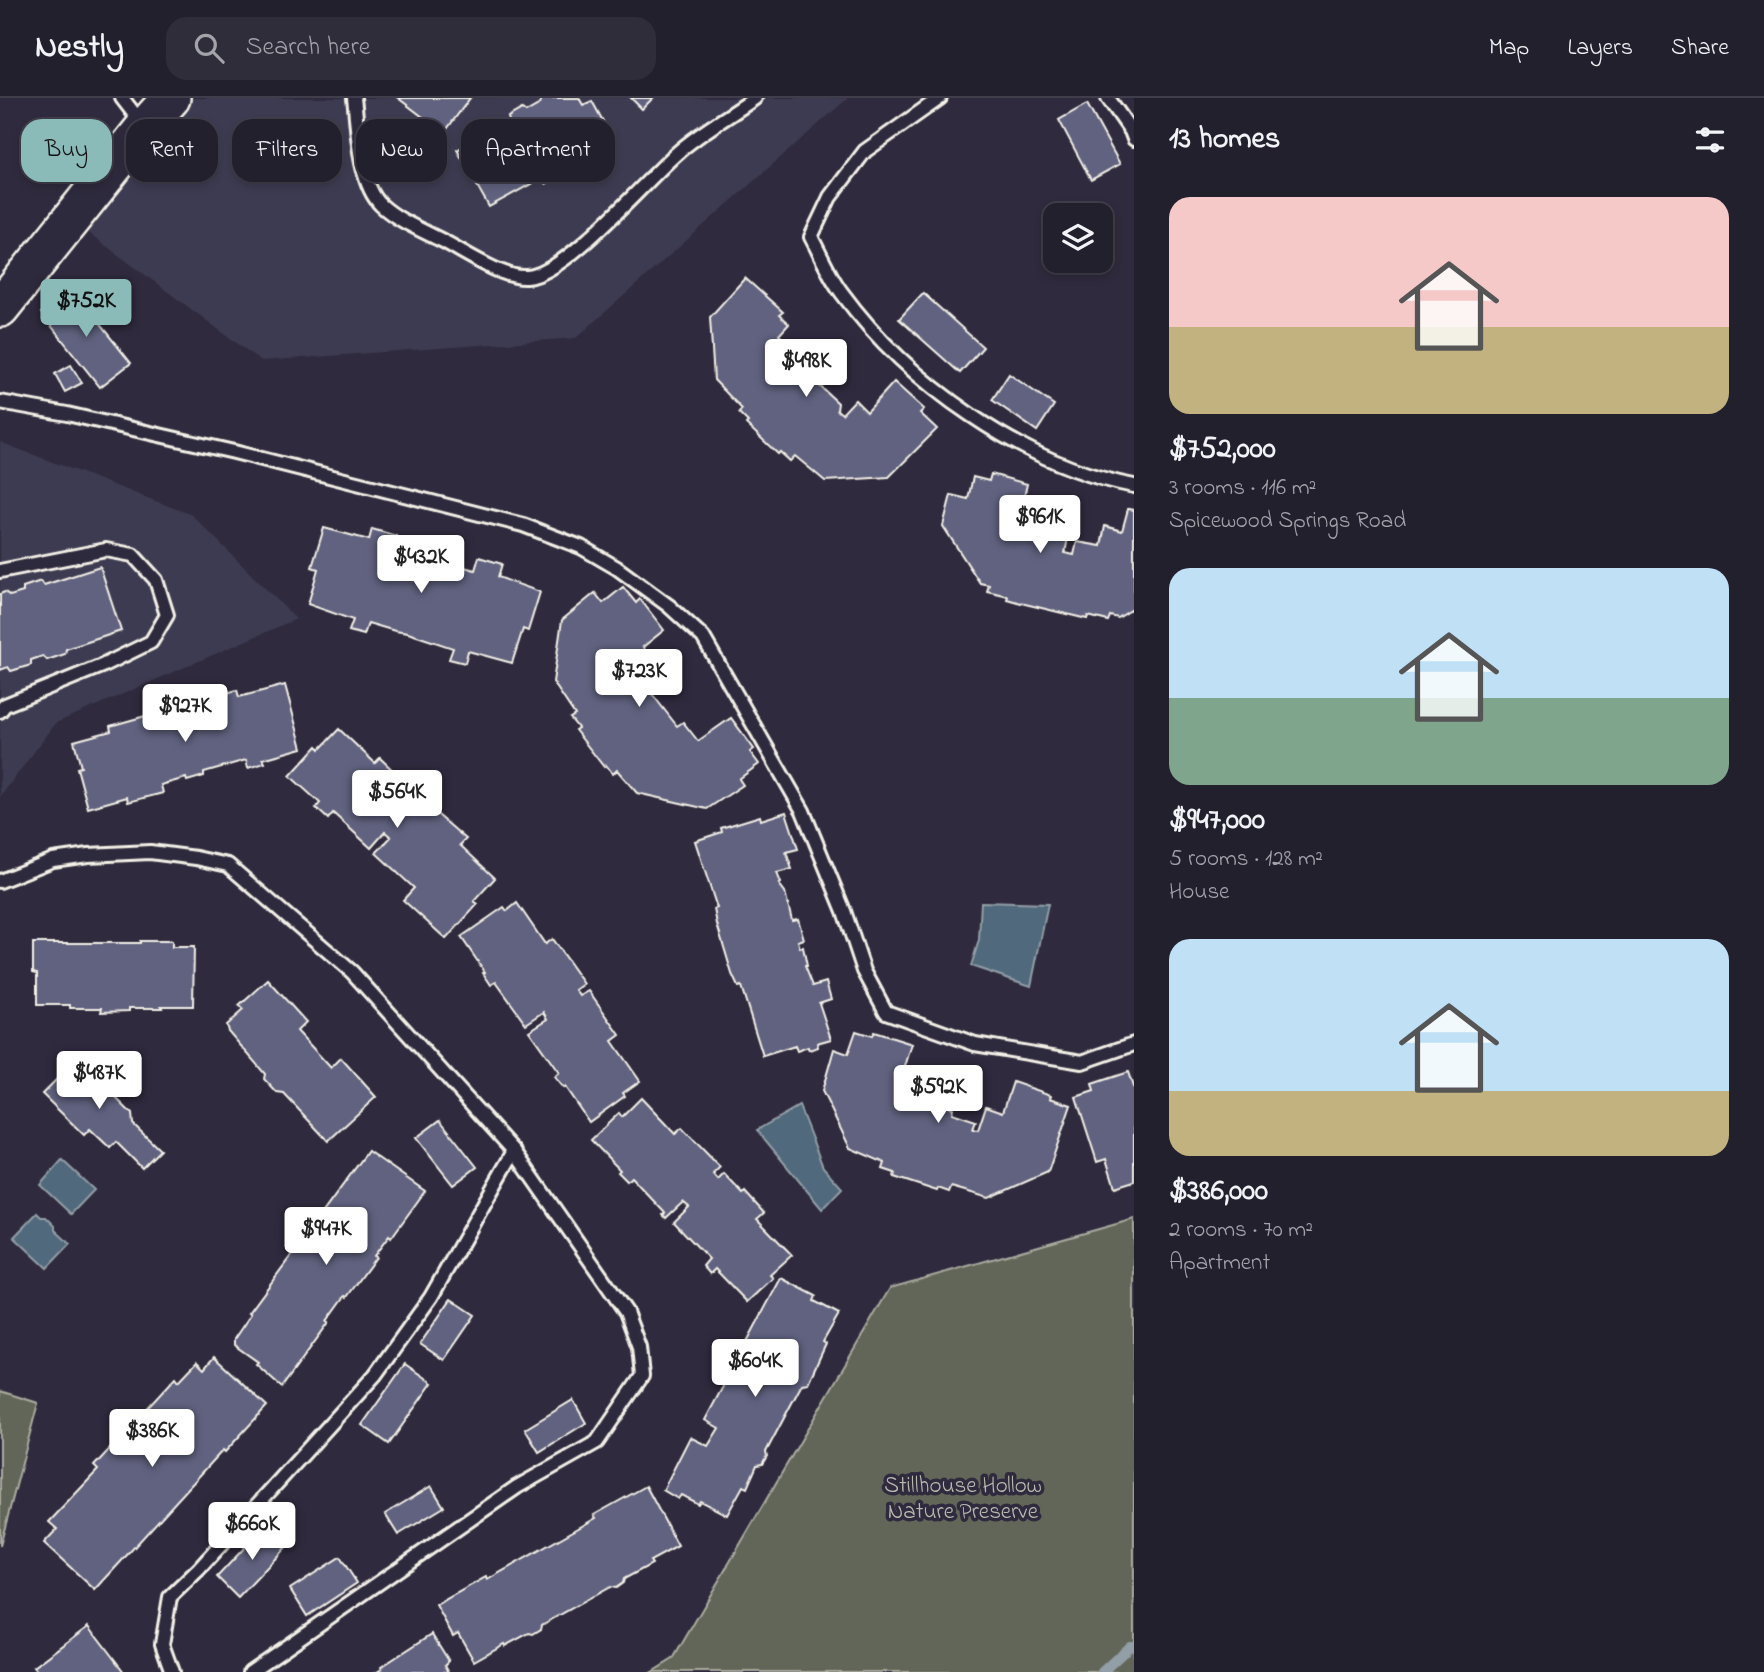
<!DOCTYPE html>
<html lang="en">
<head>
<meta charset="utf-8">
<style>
	body { margin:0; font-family:"Indie Flower",sans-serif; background:#2f2d3a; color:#f1f3f6; height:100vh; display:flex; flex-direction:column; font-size:26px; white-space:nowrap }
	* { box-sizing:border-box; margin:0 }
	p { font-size:23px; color:#a3a3aa }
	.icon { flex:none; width:38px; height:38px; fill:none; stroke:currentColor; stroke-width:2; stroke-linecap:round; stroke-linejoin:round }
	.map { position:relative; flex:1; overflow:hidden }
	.drawer { display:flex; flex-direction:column; background:#23202e; width:630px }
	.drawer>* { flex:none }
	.guide { position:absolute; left:21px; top:21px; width:665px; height:63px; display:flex; gap:14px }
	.fabs { position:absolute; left:1043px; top:105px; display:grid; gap:14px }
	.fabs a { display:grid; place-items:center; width:70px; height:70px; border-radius:14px; background:#23202e; box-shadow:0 4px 10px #0003,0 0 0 2px #403e4a; font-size:35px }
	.price { position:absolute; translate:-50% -60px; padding:0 16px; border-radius:7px; background:#fff; color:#222; font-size:23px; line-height:46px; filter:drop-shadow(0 2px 4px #0008) }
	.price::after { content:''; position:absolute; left:50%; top:42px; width:21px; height:16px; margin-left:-10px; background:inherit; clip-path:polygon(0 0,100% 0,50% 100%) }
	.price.current { background:#8bbbb9; color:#111 }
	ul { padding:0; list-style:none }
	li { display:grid; align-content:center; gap:14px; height:371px; padding:0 35px }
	li span { display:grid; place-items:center; height:217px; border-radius:21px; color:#555 }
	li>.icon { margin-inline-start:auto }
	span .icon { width:126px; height:126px; fill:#fffc; stroke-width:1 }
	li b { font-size:30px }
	h2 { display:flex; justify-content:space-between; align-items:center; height:84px; padding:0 35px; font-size:30px }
	.chip { padding:0 24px; border-radius:21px; background:#23202e; box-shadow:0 4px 10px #0003,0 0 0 2px #403e4a; font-size:24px; line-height:63px }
	.chip.current { background:#8bbbb9; color:#111 }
	header { display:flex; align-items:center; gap:42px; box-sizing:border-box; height:98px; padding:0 35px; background:#23202e; border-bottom:2px solid #403e4a }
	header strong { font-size:33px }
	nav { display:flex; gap:38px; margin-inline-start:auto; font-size:24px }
	.search { width:490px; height:63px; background:#2f2d3a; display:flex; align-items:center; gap:18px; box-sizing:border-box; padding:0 24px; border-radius:21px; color:#a3a3aa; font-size:26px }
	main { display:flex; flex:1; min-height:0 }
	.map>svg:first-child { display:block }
</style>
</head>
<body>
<header>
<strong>Nestly</strong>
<div class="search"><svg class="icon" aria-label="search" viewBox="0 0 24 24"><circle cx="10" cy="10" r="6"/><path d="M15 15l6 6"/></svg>Search here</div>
<nav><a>Map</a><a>Layers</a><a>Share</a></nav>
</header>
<main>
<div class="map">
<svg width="1134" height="1574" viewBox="0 0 1134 1574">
	<rect width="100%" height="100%" fill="#2f2a3d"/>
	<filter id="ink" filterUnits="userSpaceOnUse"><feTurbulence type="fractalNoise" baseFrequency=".0143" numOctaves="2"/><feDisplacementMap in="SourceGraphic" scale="14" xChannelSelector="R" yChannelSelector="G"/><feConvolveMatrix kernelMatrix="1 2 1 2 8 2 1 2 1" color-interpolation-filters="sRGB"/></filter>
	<g filter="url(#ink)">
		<g fill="#3e3b51">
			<polygon points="160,0 848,0 576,240 261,263 59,113"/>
			<polygon points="0,344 192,417 296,521 56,625 0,699"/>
		</g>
		<g fill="#626658" stroke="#abaca0" stroke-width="2">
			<polygon points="1134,1121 1134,1574 652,1574 673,1561 890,1190"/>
			<polygon points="0,1293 38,1305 0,1448"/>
		</g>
		<g fill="#51697b" stroke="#929fa7" stroke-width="2">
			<polygon points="981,804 1048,806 1031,888 971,868 979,842"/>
			<polygon points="799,1008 823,1069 842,1090 822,1111 757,1032"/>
			<polygon points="62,1062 94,1092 71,1116 40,1087"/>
			<polygon points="37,1115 41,1119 46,1119 55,1128 55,1132 70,1146 47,1170 14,1139"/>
		</g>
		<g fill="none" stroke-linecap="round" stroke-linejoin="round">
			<polyline stroke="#929fa7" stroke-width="10" points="1102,1574 1130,1548 1134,1548"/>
		</g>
		<g fill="#60627f" stroke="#f4f1e8" stroke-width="2">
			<polygon points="398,0 470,0 444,35"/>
			<polygon points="542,0 579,0 583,7 592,3 604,25 596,30 604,45 590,54 590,59 578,67 572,63 558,71 559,78 546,86 540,81 489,109 457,52 509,23 508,19 522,11 526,14 540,6"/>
			<polygon points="631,0 653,0 642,11"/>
			<polygon points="1087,6 1120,66 1091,82 1059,22"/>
			<polygon points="745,180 783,214 779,217 789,226 779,237 791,248 784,255 838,305 837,312 842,316 855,302 867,314 894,284 924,311 920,315 937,331 889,379 825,383 795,358 790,363 780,354 778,356 746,326 748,324 739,315 742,311 714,282 710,219"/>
			<polygon points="74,194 131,265 100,289 41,215 57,202 60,206"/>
			<polygon points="923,195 983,249 960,275 899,221"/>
			<polygon points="71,267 82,285 65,294 55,276"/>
			<polygon points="1009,276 1054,307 1037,333 992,302"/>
			<polygon points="991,376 1027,386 1022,408 1037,412 1033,431 1068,440 1065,455 1074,457 1077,444 1101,448 1105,428 1122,433 1128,411 1134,412 1134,510 1118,520 1110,518 1108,523 1088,518 1087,521 1021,505 1007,501 1008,498 987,493 989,487 980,485 943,428 951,397 968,401 973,379 989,383"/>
			<polygon points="324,430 369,442 372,431 396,438 392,449 475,472 479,459 502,466 498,479 540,494 528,533 523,531 512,565 468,553 465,565 449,561 453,550 408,535 395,533 368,525 364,537 349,533 353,522 308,506 318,471 312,469"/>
			<polygon points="100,469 121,533 66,551 65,556 47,562 43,558 31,562 31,567 11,573 8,569 0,572 0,496 5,494 10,498 23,494 23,489 41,483 44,487"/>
			<polygon points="623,489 636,505 640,501 664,532 643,549 651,561 635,574 677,628 683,624 698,643 731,620 754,651 750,654 759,666 739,681 743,687 707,711 637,695 617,672 613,676 606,667 604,669 575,632 578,630 570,620 575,617 553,584 562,522 595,495 603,505"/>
			<polygon points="285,587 302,650 263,661 265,665 248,670 246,662 204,674 204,678 187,683 186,680 161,687 163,695 128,704 127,699 88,710 77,670 81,669 74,643 111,633 110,628 237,592 239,599"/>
			<polygon points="339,631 375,665 380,660 401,680 400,681 419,699 413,705 419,711 424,705 466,741 460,747 495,780 474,803 478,806 446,841 403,802 414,790 376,755 391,739 385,734 371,750 333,715 328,721 316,710 320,705 290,678 317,648 320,651"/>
			<polygon points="786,714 798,751 786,754 792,771 777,775 781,785 779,786 785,794 792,822 798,821 804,841 798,843 800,850 803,849 807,868 805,868 813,888 826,884 831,901 819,905 831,941 817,945 818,949 809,952 808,949 797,953 795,948 763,958 741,888 738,889 732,876 717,826 714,811 717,810 695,743 722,734 721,730 760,718 761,722"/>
			<polygon points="517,805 545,846 552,841 584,886 576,892 580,898 589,893 620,937 612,943 640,983 623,995 625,998 589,1024 565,989 563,990 554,979 559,975 529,933 548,921 544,914 526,926 496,884 491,887 483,875 485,874 461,839 504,809 507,813"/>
			<polygon points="140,843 172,843 172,849 194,849 193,908 161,908 162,910 129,910 129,913 101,914 102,910 70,910 70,907 37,907 37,875 33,874 33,845 140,845"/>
			<polygon points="268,882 306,924 297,933 331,970 341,960 376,999 328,1043 284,996 277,995 264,981 265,976 228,933 226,927 243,912 239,908"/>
			<polygon points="856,933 872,938 874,934 912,946 903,975 914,979 908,994 953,1010 952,1015 976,1023 973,1031 978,1032 986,1008 1003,1014 1013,984 1051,997 1050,1000 1071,1007 1048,1074 989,1100 951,1089 949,1094 938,1090 937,1093 894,1079 895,1075 883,1071 885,1065 850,1050 822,993 834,951 848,956"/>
			<polygon points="95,959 113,977 103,987 132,1016 133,1026 160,1052 142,1070 116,1044 110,1050 90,1031 84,1037 42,996 63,975 67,980 74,974 77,977"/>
			<polygon points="1128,974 1134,992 1134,1083 1115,1089 1106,1061 1097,1064 1076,999 1094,993 1092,986"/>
			<polygon points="641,1000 675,1036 682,1030 720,1069 713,1076 718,1082 724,1076 743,1096 745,1094 764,1115 757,1121 792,1157 770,1177 773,1180 747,1204 715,1171 710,1176 703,1168 709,1161 674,1124 689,1109 683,1104 666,1120 663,1117 665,1115 631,1079 627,1083 618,1074 620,1072 591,1042 619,1015 622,1019"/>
			<polygon points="440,1022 477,1069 453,1087 416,1040"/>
			<polygon points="368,1053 425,1093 391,1140 389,1138 374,1158 376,1159 347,1199 345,1198 327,1223 329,1224 282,1289 256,1266 258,1264 234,1247 234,1241 251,1216 249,1215"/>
			<polygon points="781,1180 816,1198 814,1203 839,1216 823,1244 826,1246 808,1285 802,1286 766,1354 767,1358 762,1366 757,1367 747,1390 743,1388 727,1417 700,1403 698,1406 681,1397 678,1401 663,1392 690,1339 708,1348 719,1330 705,1322"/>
			<polygon points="451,1201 475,1217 444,1262 420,1246"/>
			<polygon points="214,1259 267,1308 225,1354 223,1352 95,1492 44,1445 57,1431 49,1424 98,1372 94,1368 176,1279 179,1283 197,1264 204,1271"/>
			<polygon points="405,1266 432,1285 389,1346 362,1327"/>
			<polygon points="573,1302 586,1325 539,1354 525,1331"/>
			<polygon points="431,1388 444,1409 398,1437 385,1416"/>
			<polygon points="646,1388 678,1448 650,1463 652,1466 624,1481 623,1485 616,1490 610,1489 542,1527 541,1531 533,1536 529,1535 505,1548 504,1546 474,1563 458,1535 453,1538 436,1507 486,1479 487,1482 596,1420 594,1417"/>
			<polygon points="265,1428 287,1448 238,1500 217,1479"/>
			<polygon points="340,1459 357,1485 307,1518 290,1491"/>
			<polygon points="89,1528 124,1574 38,1574 34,1569"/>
			<polygon points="432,1536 449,1563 445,1567 449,1574 377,1574 382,1571 381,1569"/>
		</g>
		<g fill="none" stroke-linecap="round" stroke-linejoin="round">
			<g stroke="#f4f1e8" stroke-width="18">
				<g id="lane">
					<polyline points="122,0 142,26"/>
					<path d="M354 0C358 31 358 84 381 107 397 122 421 132 441 142 463 153 503 181 527 179 565 177 645 83 677 55 700 34 730 18 755 0"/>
					<path d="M940 0 865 53 830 99 811 139C821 157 829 178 842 195 908 285 1023 367 1134 388"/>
					<polyline points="1108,0 1131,33 1134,41"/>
					<polyline points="0,304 67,316 234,354 523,427 581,449 617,470 669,508 703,539 803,713 844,813 864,873 886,914 975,946 1082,964 1134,946"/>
					<polyline points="0,473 106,452 133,457 156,482 167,517 151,544 104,567 5,607 0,613"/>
					<polyline points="0,783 53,762 88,757 150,754 196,760 228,767 352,874 514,1053 626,1214 639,1249 642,1278 597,1344 517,1389 250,1574"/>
					<polyline points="172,1574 162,1546 170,1499 199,1471 375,1277 431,1199 514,1053"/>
				</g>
			</g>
			<g stroke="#f4f1e8" stroke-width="42">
				<polyline id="secondary" points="0,210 145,29 171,0"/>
			</g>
			<use href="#lane" stroke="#2f2a3d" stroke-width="12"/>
			<use href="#secondary" stroke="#2f2a3d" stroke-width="37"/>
		</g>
	</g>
	<g text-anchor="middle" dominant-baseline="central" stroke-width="7" stroke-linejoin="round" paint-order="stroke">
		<g font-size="23" fill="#bab9ae" stroke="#2f2a3d">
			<text x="963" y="1388">Stillhouse Hollow<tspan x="963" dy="26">Nature Preserve</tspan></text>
		</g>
	</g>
</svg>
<div class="fabs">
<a><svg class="icon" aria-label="layers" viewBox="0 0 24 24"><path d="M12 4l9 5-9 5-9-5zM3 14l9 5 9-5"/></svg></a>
</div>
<b class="price current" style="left:86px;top:241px">$752K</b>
<b class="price" style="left:806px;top:301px">$498K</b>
<b class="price" style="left:1040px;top:457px">$961K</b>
<b class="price" style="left:421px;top:497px">$432K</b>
<b class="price" style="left:639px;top:611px">$723K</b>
<b class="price" style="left:185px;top:646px">$927K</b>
<b class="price" style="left:397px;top:732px">$564K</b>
<b class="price" style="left:99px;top:1013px">$487K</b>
<b class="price" style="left:938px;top:1027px">$592K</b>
<b class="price" style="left:326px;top:1169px">$947K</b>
<b class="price" style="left:755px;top:1301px">$604K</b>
<b class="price" style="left:152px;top:1371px">$386K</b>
<b class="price" style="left:252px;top:1464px">$660K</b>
<div class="guide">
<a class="chip current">Buy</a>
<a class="chip">Rent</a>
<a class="chip">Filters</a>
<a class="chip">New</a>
<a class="chip">Apartment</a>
</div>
</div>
<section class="drawer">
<h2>13 homes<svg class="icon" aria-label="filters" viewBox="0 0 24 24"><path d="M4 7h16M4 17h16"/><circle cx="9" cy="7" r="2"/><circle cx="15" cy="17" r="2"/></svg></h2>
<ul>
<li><span style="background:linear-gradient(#f6c9c9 60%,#c2b280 0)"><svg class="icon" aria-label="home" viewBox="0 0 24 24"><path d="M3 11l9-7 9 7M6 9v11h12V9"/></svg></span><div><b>$752,000</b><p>3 rooms · 116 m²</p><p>Spicewood Springs Road</p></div></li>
<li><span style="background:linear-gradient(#bfe0f5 60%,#7fa58c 0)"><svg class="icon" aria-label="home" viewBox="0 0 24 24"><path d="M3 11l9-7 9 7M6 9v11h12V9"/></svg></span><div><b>$947,000</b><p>5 rooms · 128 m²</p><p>House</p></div></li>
<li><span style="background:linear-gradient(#bfe0f5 70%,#c2b280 0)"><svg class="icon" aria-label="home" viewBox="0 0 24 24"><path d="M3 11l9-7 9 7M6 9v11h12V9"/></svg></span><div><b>$386,000</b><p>2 rooms · 70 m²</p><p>Apartment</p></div></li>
</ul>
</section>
</main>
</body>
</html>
